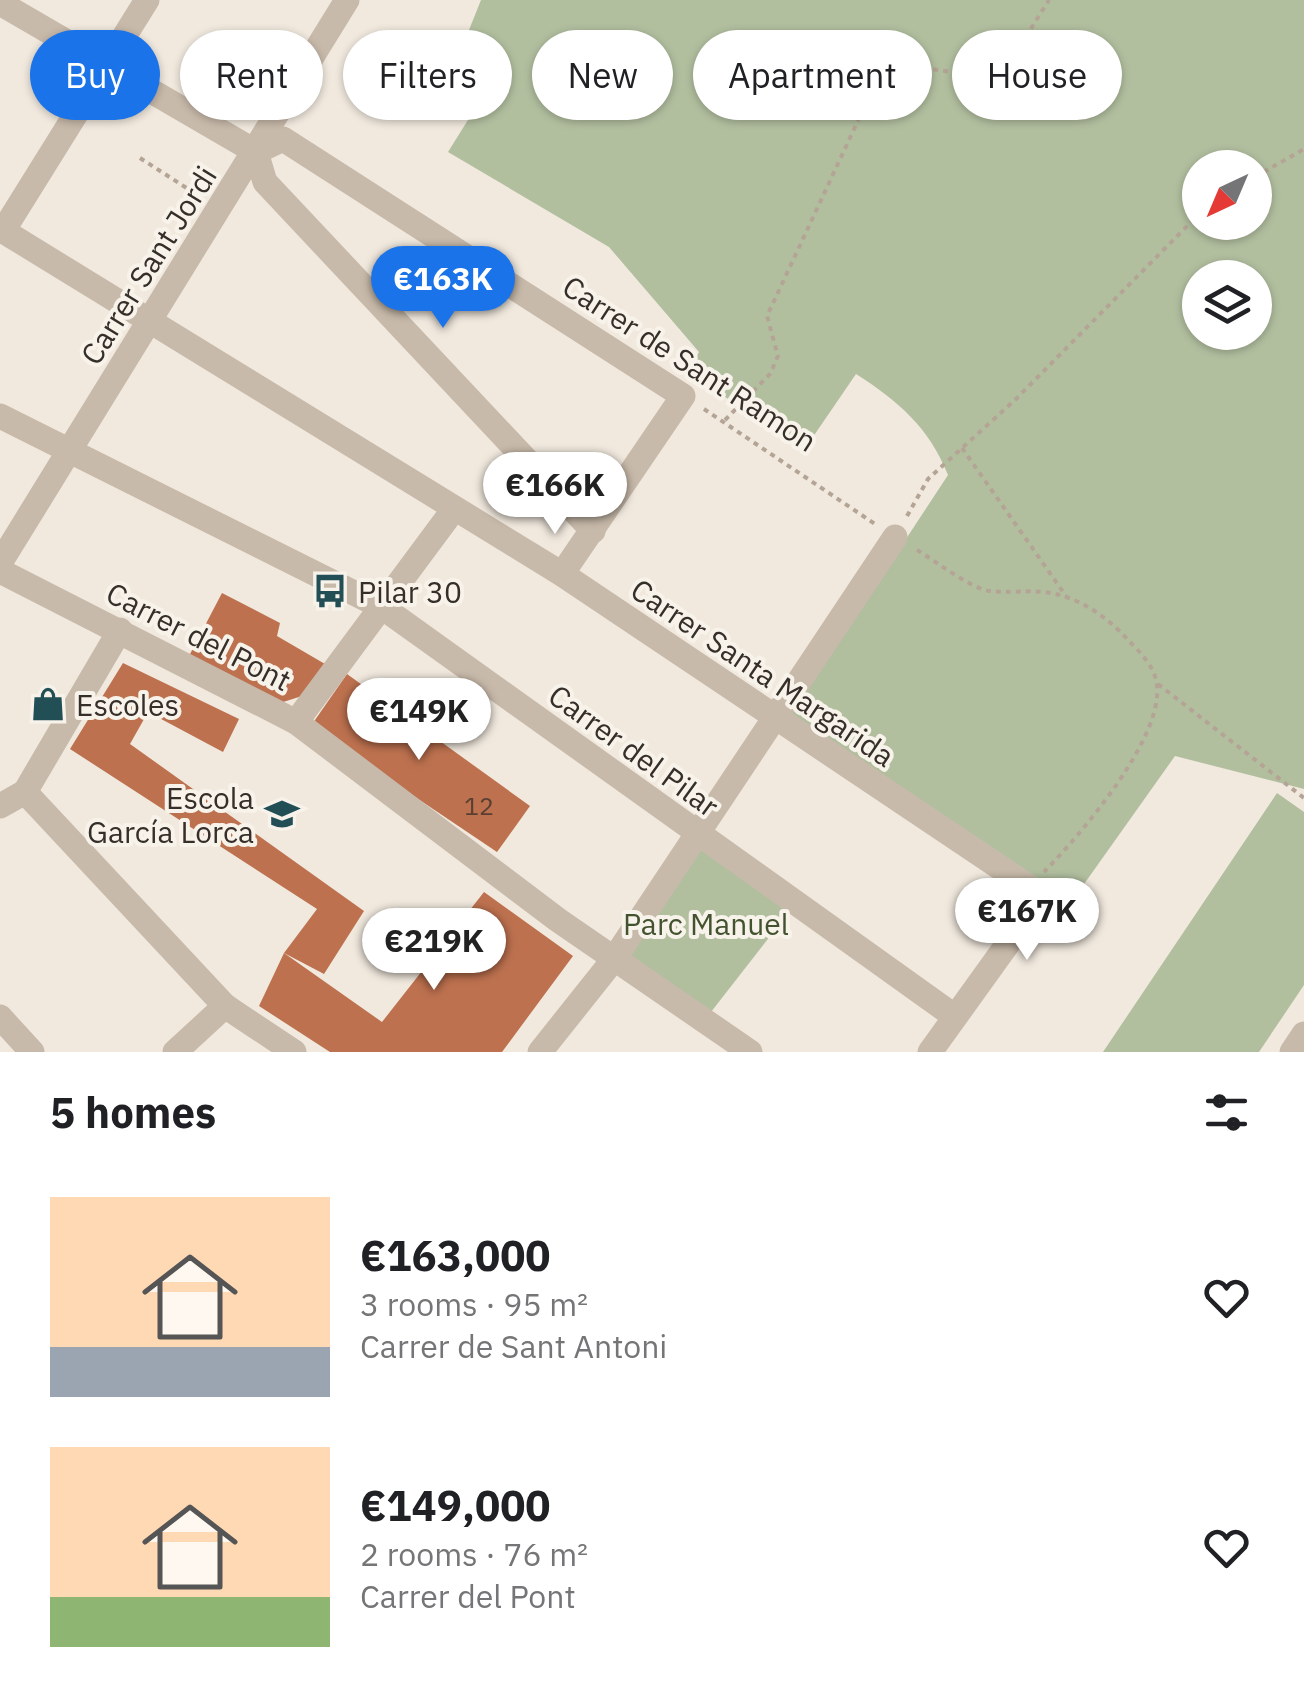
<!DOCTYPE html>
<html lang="en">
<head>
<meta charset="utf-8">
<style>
	body { margin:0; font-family:"IBM Plex Sans",sans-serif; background:#f6f6f6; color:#202124; height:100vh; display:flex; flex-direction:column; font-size:38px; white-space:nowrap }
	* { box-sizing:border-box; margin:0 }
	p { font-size:32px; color:#757577 }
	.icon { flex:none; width:55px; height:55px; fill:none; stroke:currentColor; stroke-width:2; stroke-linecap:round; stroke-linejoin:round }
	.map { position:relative; height:1052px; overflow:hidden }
	.side { display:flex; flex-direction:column; background:#fff; flex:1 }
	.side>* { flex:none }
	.top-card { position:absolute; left:30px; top:30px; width:1245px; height:90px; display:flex; gap:20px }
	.needle { width:65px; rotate:224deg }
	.buttons { position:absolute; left:1182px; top:150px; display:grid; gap:20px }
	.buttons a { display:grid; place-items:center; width:90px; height:90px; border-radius:50%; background:#fff; box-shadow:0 2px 8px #0004; font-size:50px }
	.price { position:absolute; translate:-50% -85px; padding:0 22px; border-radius:35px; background:#fff; color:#222; font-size:32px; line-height:65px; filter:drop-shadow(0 2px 5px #0008) }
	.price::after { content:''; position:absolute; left:50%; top:60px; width:30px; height:22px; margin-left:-15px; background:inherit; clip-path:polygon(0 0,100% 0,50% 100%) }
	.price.on { background:#1a73e8; color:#fff }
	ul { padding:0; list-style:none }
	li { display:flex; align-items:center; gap:30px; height:250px; padding:0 50px }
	li span { display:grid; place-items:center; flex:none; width:280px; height:200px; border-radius:0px; color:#555 }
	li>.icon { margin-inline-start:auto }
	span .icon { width:120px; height:120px; fill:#fffc; stroke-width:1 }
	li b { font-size:42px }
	h2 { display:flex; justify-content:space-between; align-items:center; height:120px; padding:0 50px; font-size:42px }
	.chip { padding:0 35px; border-radius:45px; background:#fff; box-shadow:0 2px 8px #0004; font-size:35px; line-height:90px }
	.chip.on { background:#1a73e8; color:#fff }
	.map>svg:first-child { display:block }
</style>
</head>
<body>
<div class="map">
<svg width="1304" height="1052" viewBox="0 0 1304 1052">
	<rect width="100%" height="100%" fill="#f1e9de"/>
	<g fill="#b2bf9f" fill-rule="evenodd">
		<path d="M481 0H1304V789L1175 756 1072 901 791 714 948 475C929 427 898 401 856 374L804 450 688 372 699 352 609 247 448 152 486 91 465 40ZM1200 168H1255V222H1200ZM1200 278H1255V332H1200Z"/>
		<polygon points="1277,793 1304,812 1304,985 1259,1052 1103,1052"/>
		<polygon points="694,834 796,903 704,1021 614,959"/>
	</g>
	<g fill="#bd714f">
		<polygon points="222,593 280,623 277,636 325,664 302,696 280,703 189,656"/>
		<polygon points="123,663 239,719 223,752 148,712 130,744 364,911 324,974 284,953 317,909 70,749"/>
		<polygon points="347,674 530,806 497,852 317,731 315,720"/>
		<polygon points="484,892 573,956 502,1052 330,1052 259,1006 284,953 382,1022"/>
	</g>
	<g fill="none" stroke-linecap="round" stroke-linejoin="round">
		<g stroke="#b4a495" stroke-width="4" stroke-dasharray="5 5" stroke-linecap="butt">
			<polyline points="140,158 199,196"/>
			<polyline points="1255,177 1304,149"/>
			<polyline points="704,409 875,524"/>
			<polyline points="725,420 770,374 778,356 767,316 863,110 890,78 920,67 981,77 1011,60 1049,0"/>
			<polyline points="962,448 1066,596"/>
			<polyline points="907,516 928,479 1016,399 1200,213"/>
			<path d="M917 550C934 560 973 590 990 591 1016 594 1038 587 1066 597 1090 605 1112 622 1128 640 1140 652 1155 667 1157 685 1163 739 1081 834 1044 872"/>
			<polyline points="1158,684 1304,798"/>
		</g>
		<g stroke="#c8baaa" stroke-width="25">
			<polyline points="0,3 256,152 265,182 593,531"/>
			<polyline points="256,152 283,139 683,396 562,574"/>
			<polyline points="0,229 562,574 1029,887 1030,913 930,1052"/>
			<polyline points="3,231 147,0"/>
			<polyline points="0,416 382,607 954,1016"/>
			<polyline points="0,563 347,0"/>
			<polyline points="0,571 296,722 558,920 750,1052"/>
			<polyline points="296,722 454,509"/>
			<polyline points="25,792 225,1006 294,1052"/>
			<polyline points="0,806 25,792 120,630"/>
			<polyline points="0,1017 32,1052"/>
			<polyline points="175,1052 225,1006"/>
			<polyline points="540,1052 614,959 895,537"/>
			<polyline points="1292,1052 1304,1034"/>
		</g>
	</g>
	<defs>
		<g id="bus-bare" transform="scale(2.7)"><path d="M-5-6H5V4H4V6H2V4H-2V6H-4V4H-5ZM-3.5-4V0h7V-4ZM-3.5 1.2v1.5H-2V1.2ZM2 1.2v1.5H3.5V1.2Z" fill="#224e55" stroke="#f8f3ea" stroke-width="2.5" paint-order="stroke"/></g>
		<g id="shop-bare" transform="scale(2.7)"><path d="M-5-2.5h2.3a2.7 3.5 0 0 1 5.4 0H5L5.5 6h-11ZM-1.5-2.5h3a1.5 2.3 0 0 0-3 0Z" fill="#224e55" stroke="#f8f3ea" stroke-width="2.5" paint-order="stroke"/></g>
		<g id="school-bare" transform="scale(2.7)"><path d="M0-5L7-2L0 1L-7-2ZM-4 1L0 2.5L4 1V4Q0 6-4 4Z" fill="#224e55" stroke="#f8f3ea" stroke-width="2.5" paint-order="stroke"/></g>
	</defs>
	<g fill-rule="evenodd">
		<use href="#bus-bare" x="330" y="591"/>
		<use href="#shop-bare" x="48" y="704"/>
		<use href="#school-bare" x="282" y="814"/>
	</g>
	<g text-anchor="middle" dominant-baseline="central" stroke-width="8" stroke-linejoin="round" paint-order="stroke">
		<g font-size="25" fill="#583f32">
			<text x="479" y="805">12</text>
		</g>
		<g font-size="30" fill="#362e29" stroke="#f8f3ea">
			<text transform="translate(148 265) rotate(-58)">Carrer Sant Jordi</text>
			<text transform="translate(690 363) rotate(33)">Carrer de Sant Ramon</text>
			<text transform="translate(199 636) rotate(27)">Carrer del Pont</text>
			<text transform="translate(763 672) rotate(34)">Carrer Santa Margarida</text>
			<text transform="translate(634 750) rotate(36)">Carrer del Pilar</text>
		</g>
		<g font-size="30" fill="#362e29" stroke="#f8f3ea" text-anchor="start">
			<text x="358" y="591">Pilar 30</text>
			<text x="76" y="704">Escoles</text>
			<text x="254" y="797" text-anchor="end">Escola<tspan x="254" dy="34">García Lorca</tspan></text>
		</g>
		<g font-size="30" fill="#43522f" stroke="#f8f3ea">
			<text x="706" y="923">Parc Manuel</text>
		</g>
	</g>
</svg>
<div class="buttons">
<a><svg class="needle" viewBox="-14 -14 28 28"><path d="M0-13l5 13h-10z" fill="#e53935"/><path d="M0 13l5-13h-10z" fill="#757577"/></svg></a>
<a><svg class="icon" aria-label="layers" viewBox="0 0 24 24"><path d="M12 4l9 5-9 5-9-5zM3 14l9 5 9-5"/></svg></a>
</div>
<b class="price on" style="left:443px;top:331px">€163K</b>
<b class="price" style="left:555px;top:537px">€166K</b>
<b class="price" style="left:419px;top:763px">€149K</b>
<b class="price" style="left:1027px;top:963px">€167K</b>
<b class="price" style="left:434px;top:993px">€219K</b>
<div class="top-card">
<a class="chip on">Buy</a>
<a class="chip">Rent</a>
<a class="chip">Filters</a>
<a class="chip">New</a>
<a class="chip">Apartment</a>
<a class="chip">House</a>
</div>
</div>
<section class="side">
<h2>5 homes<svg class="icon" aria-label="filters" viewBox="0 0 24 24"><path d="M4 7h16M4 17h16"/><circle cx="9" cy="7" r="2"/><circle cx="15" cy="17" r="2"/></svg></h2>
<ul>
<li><span style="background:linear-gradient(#ffd9b3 75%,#9aa5b1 0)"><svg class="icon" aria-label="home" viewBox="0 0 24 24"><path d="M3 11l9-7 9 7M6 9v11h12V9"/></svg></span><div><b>€163,000</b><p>3 rooms · 95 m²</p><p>Carrer de Sant Antoni</p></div><svg class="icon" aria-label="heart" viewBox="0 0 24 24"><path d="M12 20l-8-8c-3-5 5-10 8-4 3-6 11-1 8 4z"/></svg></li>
<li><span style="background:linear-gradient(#ffd9b3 75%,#8fb573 0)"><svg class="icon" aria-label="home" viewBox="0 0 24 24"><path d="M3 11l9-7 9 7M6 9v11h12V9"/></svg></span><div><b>€149,000</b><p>2 rooms · 76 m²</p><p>Carrer del Pont</p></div><svg class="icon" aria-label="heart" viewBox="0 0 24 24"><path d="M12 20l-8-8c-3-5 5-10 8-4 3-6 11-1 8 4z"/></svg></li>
</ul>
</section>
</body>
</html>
